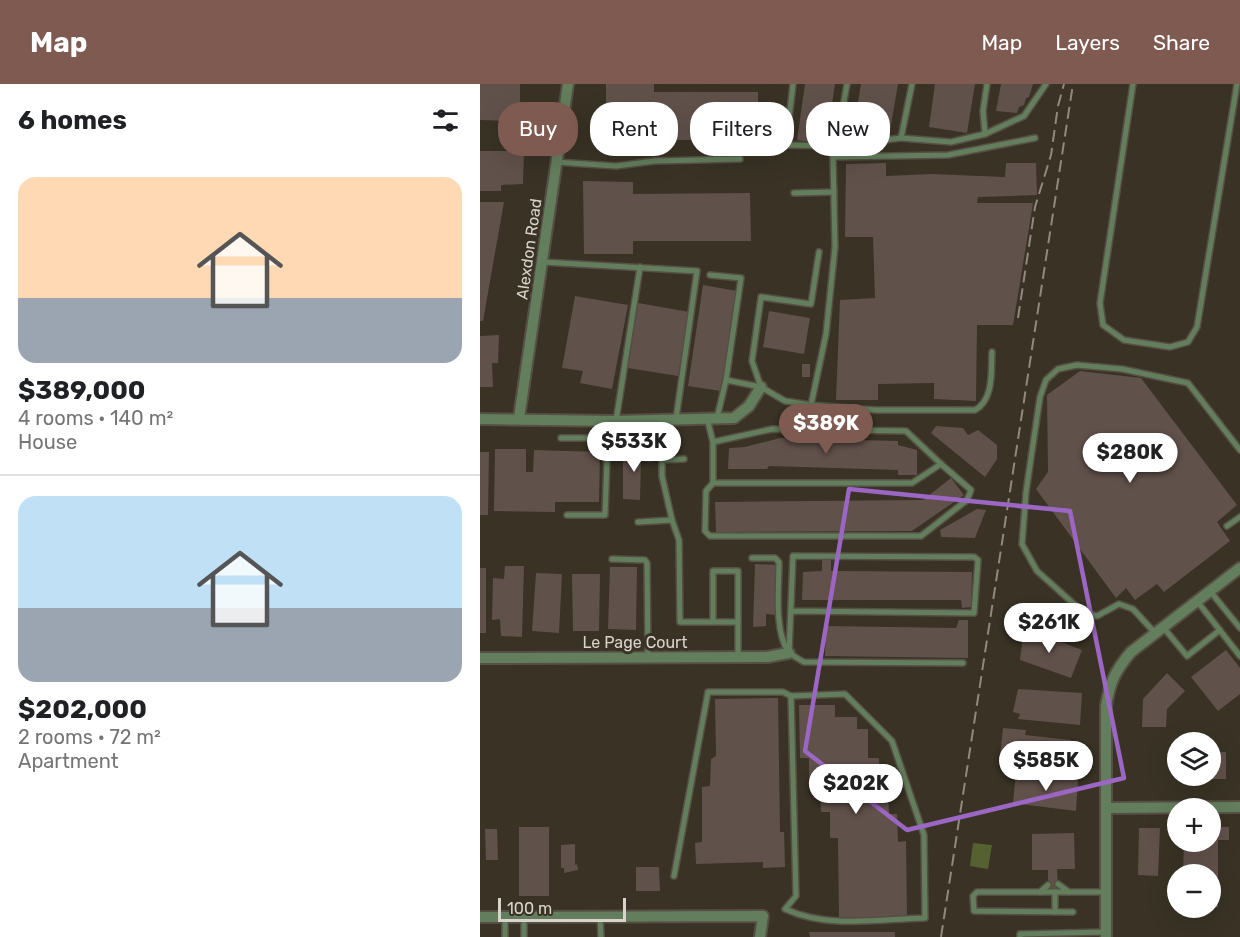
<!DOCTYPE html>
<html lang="en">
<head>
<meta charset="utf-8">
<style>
	body { margin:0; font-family:Rubik,sans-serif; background:#f6f6f6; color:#202124; height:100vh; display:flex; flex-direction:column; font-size:22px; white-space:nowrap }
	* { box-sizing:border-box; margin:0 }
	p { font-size:20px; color:#757577 }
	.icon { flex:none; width:33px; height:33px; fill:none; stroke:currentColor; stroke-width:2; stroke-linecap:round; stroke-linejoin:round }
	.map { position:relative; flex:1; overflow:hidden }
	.drawer { display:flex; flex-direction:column; background:#fff; width:480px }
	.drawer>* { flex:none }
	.top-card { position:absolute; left:18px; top:18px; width:570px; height:54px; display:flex; gap:12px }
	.controls { position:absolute; left:687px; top:648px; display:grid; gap:12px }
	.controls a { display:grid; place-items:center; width:54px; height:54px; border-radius:50%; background:#fff; box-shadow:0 6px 24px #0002; font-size:30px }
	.scale { position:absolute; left:18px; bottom:15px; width:128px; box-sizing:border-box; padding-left:6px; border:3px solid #d8d4cc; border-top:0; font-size:16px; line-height:21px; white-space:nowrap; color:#d8d4cc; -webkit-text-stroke:4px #393225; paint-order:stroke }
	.price { position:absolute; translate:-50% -51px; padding:0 14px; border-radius:21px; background:#fff; color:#222; font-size:20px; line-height:39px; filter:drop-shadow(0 2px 3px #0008) }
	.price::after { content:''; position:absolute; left:50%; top:36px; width:18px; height:14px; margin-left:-9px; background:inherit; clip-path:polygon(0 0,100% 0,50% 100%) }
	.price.active { background:#7f5a50; color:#fff }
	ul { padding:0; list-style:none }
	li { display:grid; align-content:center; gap:12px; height:318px; padding:0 18px }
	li+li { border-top:2px solid #e0e0e0 }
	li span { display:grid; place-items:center; height:186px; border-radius:18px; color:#555 }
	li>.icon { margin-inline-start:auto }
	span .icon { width:108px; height:108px; fill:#fffc; stroke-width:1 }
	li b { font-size:26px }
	h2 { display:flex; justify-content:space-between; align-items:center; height:72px; padding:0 18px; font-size:26px }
	.pill { padding:0 21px; border-radius:24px; background:#fff; box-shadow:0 6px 24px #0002; font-size:21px; line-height:54px }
	.pill.active { background:#7f5a50; color:#fff }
	header { display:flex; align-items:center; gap:36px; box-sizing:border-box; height:84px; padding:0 30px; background:#7f5a50; color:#fff }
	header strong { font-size:28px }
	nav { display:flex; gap:33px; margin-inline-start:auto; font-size:21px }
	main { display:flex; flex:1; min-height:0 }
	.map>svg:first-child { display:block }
</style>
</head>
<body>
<header>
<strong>Map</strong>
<nav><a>Map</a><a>Layers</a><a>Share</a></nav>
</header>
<main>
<section class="drawer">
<h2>6 homes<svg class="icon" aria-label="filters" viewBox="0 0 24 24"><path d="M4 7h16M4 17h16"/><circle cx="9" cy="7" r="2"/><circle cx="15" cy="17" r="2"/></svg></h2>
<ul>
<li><span style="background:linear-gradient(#ffd9b3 65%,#9aa5b1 0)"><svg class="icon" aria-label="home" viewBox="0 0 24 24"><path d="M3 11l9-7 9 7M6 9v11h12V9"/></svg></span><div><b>$389,000</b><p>4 rooms · 140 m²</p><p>House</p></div></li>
<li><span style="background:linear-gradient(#bfe0f5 60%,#9aa5b1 0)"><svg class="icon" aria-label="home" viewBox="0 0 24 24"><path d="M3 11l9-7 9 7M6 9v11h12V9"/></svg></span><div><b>$202,000</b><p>2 rooms · 72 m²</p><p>Apartment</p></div></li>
</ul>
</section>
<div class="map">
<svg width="760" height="853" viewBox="0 0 760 853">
	<rect width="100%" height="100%" fill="#393225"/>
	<polygon fill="#566132" points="493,759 512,761 508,785 490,782"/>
	<g fill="#61514b">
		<polygon points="0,0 40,0 40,26 33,28 32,37 0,36"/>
		<polygon points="126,0 174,0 174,8 278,8 278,56 172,56 172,68 126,68"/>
		<polygon points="325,0 355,0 346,60 317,56"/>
		<polygon points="381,0 418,0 410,47 373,48"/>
		<polygon points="455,0 495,0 487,49 449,43"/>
		<polygon points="521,0 553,0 549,13 546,14 544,21 539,23 537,29 516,27"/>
		<polygon points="0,67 44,67 43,100 21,101 21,107 0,107"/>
		<polygon points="406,79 406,92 451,90 525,93 526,79 556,79 557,111 498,113 497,119 553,119 533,241 497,241 496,317 454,315 454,299 398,300 398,316 356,316 360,216 395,214 393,153 365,153 366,80"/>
		<polygon points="103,97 153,98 153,110 270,109 271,157 153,157 153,170 104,170"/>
		<polygon points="0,118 24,118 3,237 0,237"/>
		<polygon points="223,201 257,207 241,307 208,302"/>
		<polygon points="95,212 148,221 132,305 100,299 103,287 82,284"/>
		<polygon points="158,219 209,228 198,292 148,284"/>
		<polygon points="289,227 330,234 324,270 283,263"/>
		<polygon points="19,251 18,279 12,279 13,303 0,303 0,252"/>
		<rect x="322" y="280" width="8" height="13"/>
		<polygon points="600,287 661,294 757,421 737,438 750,457 684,508 677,500 655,516 646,504 636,514 556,405 568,388 567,311"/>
		<polygon points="456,342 483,344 488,351 498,346 517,361 517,375 505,393 451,349"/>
		<polygon points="300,354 418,357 418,361 437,366 437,391 418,391 418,386 289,382 287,385 248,385 249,364 265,363"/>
		<polygon points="15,365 46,365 46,388 53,388 54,366 120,368 119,418 75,418 75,428 14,427"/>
		<polygon points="143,367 173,368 172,378 161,377 160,416 143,415"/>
		<polygon points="0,368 9,368 8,431 0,431"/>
		<polygon points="471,394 484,411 432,447 236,448 235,418 443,416"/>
		<polygon points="497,425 506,426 495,454 461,453 460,446"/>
		<polygon points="351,475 351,487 492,488 491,523 482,524 481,516 322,516 323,488 342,487 342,476"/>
		<polygon points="275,480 297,481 296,531 286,530 286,542 273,543"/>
		<polygon points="25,482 44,482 42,553 21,552 20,535 12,536 13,494 24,495"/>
		<polygon points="130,483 157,483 156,546 128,545"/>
		<rect x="0" y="484" width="6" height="65"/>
		<polygon points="56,489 82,490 79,549 52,547"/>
		<polygon points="92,490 120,490 119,547 93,547"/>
		<polygon points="479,536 488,536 488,574 345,572 346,542 476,544"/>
		<polygon points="544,544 602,566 591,594 540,576"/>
		<polygon points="746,566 760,584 760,610 738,627 711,593"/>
		<polygon points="687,589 705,607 687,625 686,643 662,643 663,615"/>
		<polygon points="538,605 602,609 600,641 538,635 540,630 533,628"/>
		<polygon points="298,614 300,748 304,748 305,783 283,784 283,778 216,780 215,759 222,758 222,703 230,702 231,675 236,672 235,615"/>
		<polygon points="319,621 355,621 355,633 377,633 377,645 388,645 388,674 399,674 400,706 408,705 409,730 417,730 418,758 426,757 427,833 359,834 358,754 350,754 350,728 341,728 340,702 329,703 329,674 320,674"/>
		<polygon points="523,644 546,646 545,651 591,656 588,680 520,672"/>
		<polygon points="730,668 746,668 746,695 712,695 712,692 730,692"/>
		<polygon points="536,689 598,696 596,727 533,719"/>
		<rect x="39" y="743" width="30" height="69"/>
		<polygon points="730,743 749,743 749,756 738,756 738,823 730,823 730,790 703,790 704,758 730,758"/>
		<polygon points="659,744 680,744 678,792 658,791"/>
		<polygon points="5,745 17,745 18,776 6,776"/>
		<polygon points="594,749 595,785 577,785 578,804 568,804 568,786 552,786 552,750"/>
		<polygon points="95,760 95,781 97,780 98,786 84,789 84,784 81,784 81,761"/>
		<polygon points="156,783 179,783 180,807 156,807"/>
		<polygon points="329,848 415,848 415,853 330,853"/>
	</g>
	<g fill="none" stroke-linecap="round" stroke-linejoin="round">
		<g stroke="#564f43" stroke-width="8">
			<g id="lane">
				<polyline points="313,0 306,61 356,62 421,54 432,0"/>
				<polyline points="653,0 620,219 623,241 644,256 690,263 708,258 717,243 757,0"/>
				<polyline points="505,50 544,32 566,0"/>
				<polyline points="421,54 471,58 505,50 503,27 507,0"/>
				<polyline points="356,62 367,0"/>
				<polyline points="76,78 136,82 175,77 260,75"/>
				<polyline points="314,109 354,108"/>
				<polyline points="63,178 217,187 196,335"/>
				<path d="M230 191 261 194 246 296 281 303 305 317 331 321 396 326H495C514 316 511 287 512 268"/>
				<polyline points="281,303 272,277 281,213 331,220 339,168"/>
				<polyline points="331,321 346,250 355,163 353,73 468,71 555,54"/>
				<polyline points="227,334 233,358 233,399 432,399 461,380 426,347 292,345 233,358"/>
				<polyline points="237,334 246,296"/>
				<polyline points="136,337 160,183"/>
				<polyline points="81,354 123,354 124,336"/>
				<polyline points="204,375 182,376 182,392 192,436 199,456 200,538 258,538 258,573"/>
				<polyline points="233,399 226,407 225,447 230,452 441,452 487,416 491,406 461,380"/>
				<polyline points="87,431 125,431 127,375 123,354"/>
				<polyline points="158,438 192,436"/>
				<polyline points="747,442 760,433"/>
				<path d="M272 474H295L299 478C299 502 294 547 308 567 312 572 319 575 324 578L483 579"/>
				<polyline points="132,475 165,476 167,479 168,573"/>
				<polyline points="730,507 760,544"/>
				<polyline points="717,517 760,572"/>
				<polyline points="233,538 233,487 258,487 258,538"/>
				<polyline points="683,543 707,572 740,546"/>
				<polyline points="675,549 653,525 639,520 617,532 604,529 557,487 542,460 546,408 560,313 566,296 578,285 597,281 642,285 708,299 760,366"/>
				<polyline points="309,569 313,472 494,473 498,476 494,529 312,527"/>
				<path d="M365 610 412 657 444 751 445 834C400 835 348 845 305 825L316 812 311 612Z"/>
				<polyline points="194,792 228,608 303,608 311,612"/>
				<polyline points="578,800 589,808"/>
				<polyline points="560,808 568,801"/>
				<polyline points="575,808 575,828"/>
				<polyline points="593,828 494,827 493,812 497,808 625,808"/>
				<polyline points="44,832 44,853"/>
				<polyline points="120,832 121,853"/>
				<polyline points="25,833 25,853"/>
				<polyline points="540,853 540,850 625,848"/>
			</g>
		</g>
		<g stroke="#564f43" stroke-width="14">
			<g id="street">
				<polyline points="39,334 88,0"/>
				<polyline points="0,335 136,337 254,334 269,322 281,303"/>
				<polyline points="0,574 287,573 309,569"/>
				<polyline points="627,724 760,723"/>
				<polyline points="0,833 283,832 280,853"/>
				<path d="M626 853V622C630 598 635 587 651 568L760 484"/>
			</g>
		</g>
		<use href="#lane" stroke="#637e5c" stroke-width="5"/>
		<use href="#street" stroke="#637e5c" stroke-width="10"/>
		<g stroke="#8f897f" stroke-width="2" stroke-dasharray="12 6" stroke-linecap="butt">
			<polyline points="538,234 555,123 571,71 578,22 584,0"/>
			<polyline points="461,853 593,0"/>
		</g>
	</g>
	<path fill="none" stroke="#9c67c4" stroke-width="4.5" stroke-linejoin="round" d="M369 405 590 427 644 694 427 746 325 667Z"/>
	<g text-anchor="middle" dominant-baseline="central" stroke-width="6" stroke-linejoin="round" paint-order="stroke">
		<g font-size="16" fill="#d8d4cc" stroke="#393225">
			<text transform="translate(49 165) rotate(-82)">Alexdon Road</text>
			<text x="155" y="558">Le Page Court</text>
		</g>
	</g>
</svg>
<div class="controls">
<a><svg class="icon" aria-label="layers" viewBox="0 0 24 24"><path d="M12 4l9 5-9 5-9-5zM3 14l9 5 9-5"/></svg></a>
<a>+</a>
<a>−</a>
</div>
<div class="scale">100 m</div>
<b class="price active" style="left:346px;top:371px">$389K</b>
<b class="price" style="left:154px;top:389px">$533K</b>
<b class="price" style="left:650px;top:400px">$280K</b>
<b class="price" style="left:569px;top:570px">$261K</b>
<b class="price" style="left:566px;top:708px">$585K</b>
<b class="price" style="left:376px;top:731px">$202K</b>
<div class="top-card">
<a class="pill active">Buy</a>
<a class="pill">Rent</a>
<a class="pill">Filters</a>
<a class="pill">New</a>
</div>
</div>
</main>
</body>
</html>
